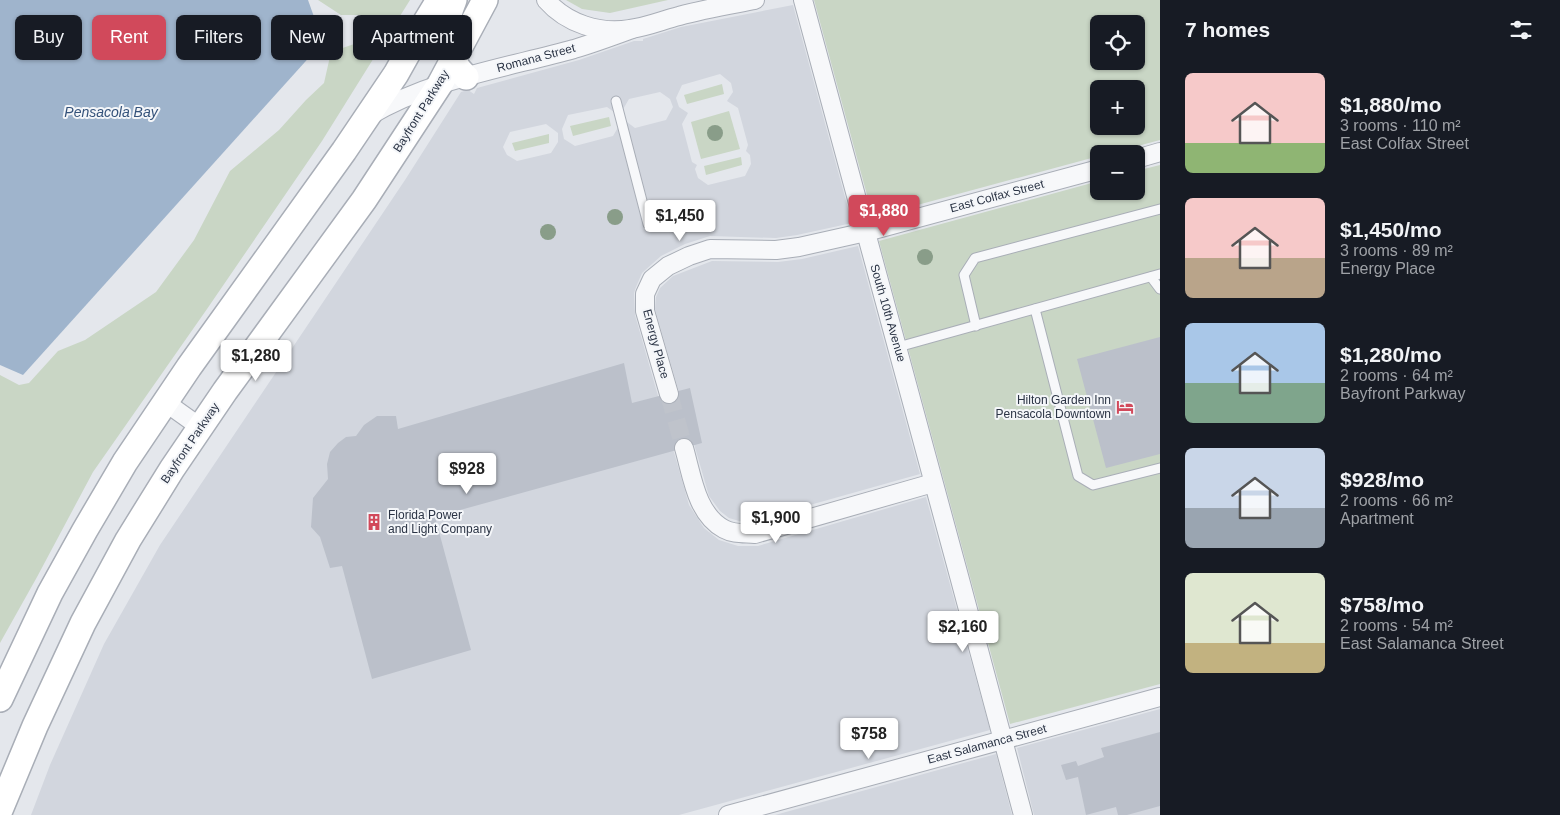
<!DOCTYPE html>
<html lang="en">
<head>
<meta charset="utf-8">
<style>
	body { margin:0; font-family:Arial,sans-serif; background:#20242c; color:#f1f3f6; height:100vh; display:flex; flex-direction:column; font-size:19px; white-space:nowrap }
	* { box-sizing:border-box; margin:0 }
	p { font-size:16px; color:#9ea1a6 }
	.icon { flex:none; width:28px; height:28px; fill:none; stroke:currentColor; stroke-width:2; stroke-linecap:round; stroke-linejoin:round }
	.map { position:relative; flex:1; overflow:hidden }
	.panel { display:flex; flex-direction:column; background:#171b24; width:400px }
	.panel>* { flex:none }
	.banner { position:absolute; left:15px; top:15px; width:475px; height:45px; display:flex; gap:10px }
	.controls { position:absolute; left:1090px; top:15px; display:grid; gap:10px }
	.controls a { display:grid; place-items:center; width:55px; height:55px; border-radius:8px; background:#171b24; box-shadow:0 1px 4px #0004; font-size:25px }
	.price { position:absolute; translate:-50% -42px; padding:0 11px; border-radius:5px; background:#fff; color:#222; font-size:16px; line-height:32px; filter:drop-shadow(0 1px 2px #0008) }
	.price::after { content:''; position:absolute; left:50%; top:30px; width:15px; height:11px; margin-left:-8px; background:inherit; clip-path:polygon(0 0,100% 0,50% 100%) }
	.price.selected { background:#d1495b; color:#fff }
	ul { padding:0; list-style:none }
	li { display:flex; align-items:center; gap:15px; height:125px; padding:0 25px }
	li span { display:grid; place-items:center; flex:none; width:140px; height:100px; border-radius:8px; color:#555 }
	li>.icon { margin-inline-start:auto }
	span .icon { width:60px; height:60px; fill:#fffc; stroke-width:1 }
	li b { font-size:21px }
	h2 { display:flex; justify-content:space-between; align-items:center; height:60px; padding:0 25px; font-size:21px }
	.pill { padding:0 18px; border-radius:8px; background:#171b24; box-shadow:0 1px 4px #0004; font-size:18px; line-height:45px }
	.pill.selected { background:#d1495b; color:#fff }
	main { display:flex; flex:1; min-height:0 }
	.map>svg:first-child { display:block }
</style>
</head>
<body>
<main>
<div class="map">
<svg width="1160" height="815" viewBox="0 0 1160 815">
	<rect width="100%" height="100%" fill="#e4e7ec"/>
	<g fill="#d2d6de" fill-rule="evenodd">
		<path d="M793 5 852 223 797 235 776 238 710 236 685 244 661 256 642 273 636 287 634 293 635 315 689 505 704 528 719 540 738 546H758L926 497 990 730 679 815H31L50 765 104 644 160 545 405 180 461 92 468 90 474 94 477 88 579 60 634 41H643V39L681 27ZM720 74 731 83 733 92 727 101 738 108 748 145 746 151 750 155 751 164 745 176 708 185 698 178 695 169 697 165 692 162 682 124 688 113 679 107 676 98 682 85ZM660 92 670 99 673 107 666 120 635 128 623 119 622 111 629 99ZM607 107 618 115 620 124 613 136 575 146 564 139 562 129 568 115ZM546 124 558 133V142L551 153 517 161 507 155 503 147 510 132Z"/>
		<polygon points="858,246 920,474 753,521 739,521 729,518 720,511 709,496 655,309 656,297 660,288 673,276 712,261 778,262 802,259"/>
		<polygon points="1160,709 1160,815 1034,815 1017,748"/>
		<polygon points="996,754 1012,815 775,815 833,799"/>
	</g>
	<g fill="#c9d6c5" fill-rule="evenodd">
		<polygon points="318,0 410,0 322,141 207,309 93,472 37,577 0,643 0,375 19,385 29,383 58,351 85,340 156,292 194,240 230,171 279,130 306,100 324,83 331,52 360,42 373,34 366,15 341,15"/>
		<polygon points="566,0 668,0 610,13 582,9"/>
		<path d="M814 0H1160V140L1108 154H1099V156L873 217ZM1099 24H1136V61H1099ZM1099 89H1136V126H1099Z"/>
		<polygon points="722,84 724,94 687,104 684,95"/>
		<polygon points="729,111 740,149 701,159 691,122"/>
		<polygon points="609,117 611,126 573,136 570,126"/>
		<polygon points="549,134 549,143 515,151 512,143"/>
		<polygon points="741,157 742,165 706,175 704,166"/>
		<polygon points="1160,165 1160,684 1010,724 879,241 1099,181 1099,191 1136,191 1136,171"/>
	</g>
	<polygon fill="#9fb4cc" points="0,0 308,0 323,42 23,375 0,365"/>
	<g fill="#bbc0ca">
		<polygon points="1160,337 1160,454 1106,468 1077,359"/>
		<polygon points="624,363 632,403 690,388 702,443 435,517 471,650 372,679 342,566 330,568 320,537 311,527 313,498 328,479 327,464 330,452 338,443 346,437 356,436 364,425 377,416 396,416 398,429"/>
		<polygon points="1160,732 1160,806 1127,815 1118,815 1116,807 1086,815 1078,777 1066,780 1061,765 1076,761 1078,766 1104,757 1101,748"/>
	</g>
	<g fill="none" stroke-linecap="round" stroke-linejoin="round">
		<polyline stroke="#bfc3cb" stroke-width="18" stroke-dasharray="18 9" stroke-linecap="butt" points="669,394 684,448"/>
		<g stroke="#a9aeb7" stroke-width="11">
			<g id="lane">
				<polyline points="616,101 648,224"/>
				<polyline points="1151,277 1160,289"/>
				<polyline points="1035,309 1078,476 1093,485 1160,468"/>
				<polyline points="976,326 964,275 975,258 1160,209"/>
				<polyline points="898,347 1160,274"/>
			</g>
		</g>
		<g stroke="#a9aeb7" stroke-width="20">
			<g id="street">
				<path d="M546 0C567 24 600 34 630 29 647 27 663 20 679 16 704 9 729 5 755 0"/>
				<path d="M803 0C876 272 951 543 1023 815"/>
				<path d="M369 116C431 79 505 68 574 49 594 43 613 36 632 29"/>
				<polyline points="1136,159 1160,152"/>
				<polyline points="669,394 645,311 645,294 652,279 668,266 689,256 710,249 776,250 799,247 866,232 1099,169"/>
				<polyline points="165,402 200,427"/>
				<path d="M684 448C692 475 696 514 724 529 733 534 744 533 755 534L933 483"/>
				<polyline points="728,815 1160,697"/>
			</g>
		</g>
		<g stroke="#a9aeb7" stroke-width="28">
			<g id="secondary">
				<path d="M454 0C443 26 443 56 466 77"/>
				<polyline points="0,699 50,593 85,530 125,462 189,367 344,151 396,74 419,33 439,0"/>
				<polyline points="0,810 35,726 83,623 128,540 172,469 225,391 364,200 440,84 485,0"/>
			</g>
		</g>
		<use href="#lane" stroke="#f7f8fa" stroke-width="9"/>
		<use href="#street" stroke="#f7f8fa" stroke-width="18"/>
		<use href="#secondary" stroke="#fff" stroke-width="25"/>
	</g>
	<g fill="#899d89">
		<circle cx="715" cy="133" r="8"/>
		<circle cx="615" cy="217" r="8"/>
		<circle cx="548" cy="232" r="8"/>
		<circle cx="925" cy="257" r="8"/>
	</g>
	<defs>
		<g id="hotel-bare" transform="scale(1.35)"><path d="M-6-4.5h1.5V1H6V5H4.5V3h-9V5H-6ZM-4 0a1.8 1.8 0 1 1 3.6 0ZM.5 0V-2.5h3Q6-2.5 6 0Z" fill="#d1495b" stroke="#f4f6f9" stroke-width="2.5" paint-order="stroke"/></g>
		<g id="building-bare" transform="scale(1.35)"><path d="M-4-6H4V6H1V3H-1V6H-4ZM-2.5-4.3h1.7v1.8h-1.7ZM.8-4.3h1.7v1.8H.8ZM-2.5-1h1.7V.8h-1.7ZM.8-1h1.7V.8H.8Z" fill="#d1495b" stroke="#f4f6f9" stroke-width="2.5" paint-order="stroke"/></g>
	</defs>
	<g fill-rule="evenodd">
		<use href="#hotel-bare" x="1125" y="407"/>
		<use href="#building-bare" x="374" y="522"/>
	</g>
	<g text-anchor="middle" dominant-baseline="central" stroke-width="4" stroke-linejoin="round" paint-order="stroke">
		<g font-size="12" fill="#2b3445" stroke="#f4f6f9">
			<text transform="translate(536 58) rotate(-15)">Romana Street</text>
			<text transform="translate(421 111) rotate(-58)">Bayfront Parkway</text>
			<text transform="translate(997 196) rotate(-15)">East Colfax Street</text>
			<text transform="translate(888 313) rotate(74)">South 10th Avenue</text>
			<text transform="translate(656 344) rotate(75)">Energy Place</text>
			<text transform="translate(190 443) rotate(-56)">Bayfront Parkway</text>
			<text transform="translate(987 744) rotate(-15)">East Salamanca Street</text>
		</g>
		<g font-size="12" fill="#2b3445" stroke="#f4f6f9" text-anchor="end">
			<text x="1111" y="400">Hilton Garden Inn<tspan x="1111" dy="14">Pensacola Downtown</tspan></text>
			<text x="388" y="515" text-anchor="start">Florida Power<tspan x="388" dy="14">and Light Company</tspan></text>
		</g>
		<g font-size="14" font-style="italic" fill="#34527a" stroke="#f4f6f9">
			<text x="111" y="112">Pensacola Bay</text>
		</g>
	</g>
</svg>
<div class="controls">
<a><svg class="icon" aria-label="locate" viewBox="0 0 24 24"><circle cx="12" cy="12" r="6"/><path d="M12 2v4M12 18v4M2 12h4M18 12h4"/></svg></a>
<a>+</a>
<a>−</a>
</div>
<b class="price selected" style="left:884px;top:237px">$1,880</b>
<b class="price" style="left:680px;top:242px">$1,450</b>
<b class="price" style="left:256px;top:382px">$1,280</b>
<b class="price" style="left:467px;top:495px">$928</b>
<b class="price" style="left:776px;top:544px">$1,900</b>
<b class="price" style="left:963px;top:653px">$2,160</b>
<b class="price" style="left:869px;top:760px">$758</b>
<div class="banner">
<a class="pill">Buy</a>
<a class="pill selected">Rent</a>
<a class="pill">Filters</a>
<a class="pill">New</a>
<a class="pill">Apartment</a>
</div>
</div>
<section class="panel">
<h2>7 homes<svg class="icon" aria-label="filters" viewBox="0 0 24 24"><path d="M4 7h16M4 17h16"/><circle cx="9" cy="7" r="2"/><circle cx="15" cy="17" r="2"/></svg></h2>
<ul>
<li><span style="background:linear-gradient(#f6c9c9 70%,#8fb573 0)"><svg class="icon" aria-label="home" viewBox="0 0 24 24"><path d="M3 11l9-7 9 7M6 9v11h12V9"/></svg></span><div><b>$1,880/mo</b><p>3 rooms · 110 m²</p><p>East Colfax Street</p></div></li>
<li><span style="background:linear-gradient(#f6c9c9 60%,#b9a48a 0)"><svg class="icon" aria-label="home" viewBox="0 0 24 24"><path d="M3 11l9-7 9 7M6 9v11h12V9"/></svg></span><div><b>$1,450/mo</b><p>3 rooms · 89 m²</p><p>Energy Place</p></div></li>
<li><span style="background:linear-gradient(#a9c7e8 60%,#7fa58c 0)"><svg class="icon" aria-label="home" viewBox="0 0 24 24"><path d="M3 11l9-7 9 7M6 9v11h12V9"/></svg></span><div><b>$1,280/mo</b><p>2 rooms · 64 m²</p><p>Bayfront Parkway</p></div></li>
<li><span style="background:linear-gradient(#c9d6e8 60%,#9aa5b1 0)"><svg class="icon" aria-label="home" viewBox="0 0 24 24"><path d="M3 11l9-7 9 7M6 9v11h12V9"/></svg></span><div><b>$928/mo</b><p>2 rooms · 66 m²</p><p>Apartment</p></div></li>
<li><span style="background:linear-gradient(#dfe7d0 70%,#c2b280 0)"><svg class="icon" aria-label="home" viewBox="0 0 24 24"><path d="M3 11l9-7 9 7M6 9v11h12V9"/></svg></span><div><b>$758/mo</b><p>2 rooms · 54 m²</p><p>East Salamanca Street</p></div></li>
</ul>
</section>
</main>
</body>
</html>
